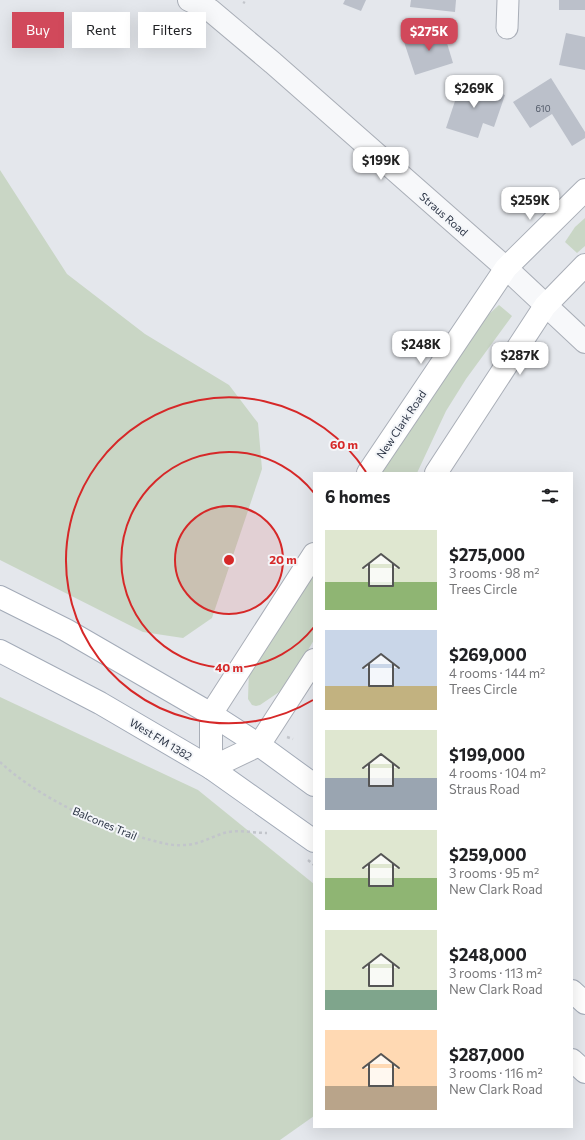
<!DOCTYPE html>
<html lang="en">
<head>
<meta charset="utf-8">
<style>
	body { margin:0; font-family:Commissioner,sans-serif; background:#f2f2f2; color:#202124; height:100vh; display:flex; flex-direction:column; font-size:15px; white-space:nowrap }
	* { box-sizing:border-box; margin:0 }
	p { font-size:13px; color:#757577 }
	.icon { flex:none; width:22px; height:22px; fill:none; stroke:currentColor; stroke-width:2; stroke-linecap:round; stroke-linejoin:round }
	.map { position:relative; flex:1; overflow:hidden }
	.sheet { position:absolute; left:313px; top:472px; width:260px; height:656px; display:flex; flex-direction:column; background:#fff; border-radius:0px; box-shadow:0 4px 16px #0002 }
	.sheet>* { flex:none }
	.guide { position:absolute; left:12px; top:12px; width:241px; height:36px; display:flex; gap:8px }
	.price { position:absolute; translate:-50% -34px; padding:0 9px; border-radius:8px; background:#fff; color:#222; font-size:13px; line-height:26px; filter:drop-shadow(0 1px 2px #0008) }
	.price::after { content:''; position:absolute; left:50%; top:24px; width:12px; height:9px; margin-left:-6px; background:inherit; clip-path:polygon(0 0,100% 0,50% 100%) }
	.price.on { background:#d1495b; color:#fff }
	ul { padding:0; list-style:none }
	li { display:flex; align-items:center; gap:12px; height:100px; padding:0 12px }
	li span { display:grid; place-items:center; flex:none; width:112px; height:80px; border-radius:0px; color:#555 }
	li>.icon { margin-inline-start:auto }
	span .icon { width:48px; height:48px; fill:#fffc; stroke-width:1 }
	li b { font-size:17px }
	h2 { display:flex; justify-content:space-between; align-items:center; height:48px; padding:0 12px; font-size:17px }
	.chip { padding:0 14px; border-radius:0px; background:#fff; box-shadow:0 4px 16px #0002; font-size:14px; line-height:36px }
	.chip.on { background:#d1495b; color:#fff }
	.map>svg:first-child { display:block }
</style>
</head>
<body>
<div class="map">
<svg width="585" height="1140" viewBox="0 0 585 1140">
	<rect width="100%" height="100%" fill="#e4e7ec"/>
	<g fill="#c9d6c5">
		<polygon points="0,170 67,274 145,334 229,385 258,423 262,469 212,618 183,638 143,632 0,560"/>
		<polygon points="585,218 585,246 577,253 565,242 575,227"/>
		<polygon points="499,305 512,316 466,379 446,411 417,473 378,473 461,351 488,315"/>
		<polygon points="314,562 314,640 285,688 260,705 256,706 252,705 248,699 249,669"/>
		<polygon points="0,697 198,790 314,884 314,1116 280,1140 0,1140"/>
	</g>
	<g fill="#bbc0ca">
		<polygon points="345,0 366,0 361,11 343,4"/>
		<polygon points="411,0 456,0 455,12 410,7"/>
		<rect x="559" y="0" width="26" height="10"/>
		<polygon points="443,30 453,63 415,75 404,42"/>
		<polygon points="566,33 585,37 585,70 559,65"/>
		<polygon points="551,78 585,132 585,138 572,146 552,114 530,128 513,102"/>
		<polygon points="462,80 505,95 494,127 483,123 478,138 446,128"/>
	</g>
	<g fill="none" stroke-linecap="round" stroke-linejoin="round">
		<g stroke="#a9aeb7" stroke-width="23">
			<polyline id="minor" points="507,28 508,0"/>
		</g>
		<g stroke="#a9aeb7" stroke-width="24">
			<polyline id="tertiary" points="189,0 210,10 273,63 506,268 585,342"/>
		</g>
		<g stroke="#a9aeb7" stroke-width="24">
			<g id="secondary">
				<polyline points="368,473 506,268 585,190"/>
				<polyline points="436,473 545,306 585,265"/>
				<polyline points="314,554 211,714 211,768 259,745 314,660"/>
			</g>
		</g>
		<g stroke="#a3abb8" stroke-width="24">
			<g id="primary">
				<polyline points="0,597 66,630 211,714 259,745 314,785"/>
				<polyline points="0,651 100,703 211,768 314,841"/>
				<polyline points="572,991 585,1003"/>
				<polyline points="572,1060 585,1072"/>
			</g>
		</g>
		<g stroke="#c2c5cb" stroke-width="2.5" stroke-dasharray="3 3" stroke-linecap="butt">
			<polyline points="243,2 245,3"/>
			<polyline points="287,737 293,739"/>
			<path d="M0 762C36 796 103 828 151 840 162 843 172 846 184 845 198 845 211 837 224 833 238 829 253 833 267 833"/>
			<polyline points="308,860 314,865"/>
		</g>
		<use href="#minor" stroke="#f7f8fa" stroke-width="21"/>
		<use href="#tertiary" stroke="#f7f8fa" stroke-width="22"/>
		<use href="#secondary" stroke="#fff" stroke-width="22"/>
		<use href="#primary" stroke="#fff" stroke-width="22"/>
	</g>
	<circle cx="229" cy="560" r="54" fill="#d62828" fill-opacity=".12"/>
	<g fill="none" stroke="#d62828" stroke-width="2">
		<circle cx="229" cy="560" r="54"/>
		<path d="M314 627A108 108 0 1 1 314 493"/>
		<path d="M313 700A163 163 0 1 1 366 472"/>
	</g>
	<g text-anchor="middle" dominant-baseline="central" stroke-width="4" stroke-linejoin="round" paint-order="stroke">
		<g font-size="9" fill="#4f5766">
			<text x="543" y="108">610</text>
		</g>
		<g font-size="11" fill="#2b3445" stroke="#f4f6f9">
			<text transform="translate(444 214) rotate(41)">Straus Road</text>
			<text transform="translate(401 424) rotate(-56)">New Clark Road</text>
			<text transform="translate(161 739) rotate(31)">West FM 1382</text>
			<text transform="translate(105 823) rotate(23)">Balcones Trail</text>
		</g>
	</g>
	<circle cx="229" cy="560" r="6" fill="#d62828" stroke="#f4f6f9" stroke-width="2"/>
	<g font-size="12" text-anchor="middle" font-weight="bold" fill="#d62828" stroke="#f4f6f9" stroke-width="4" stroke-linejoin="round" paint-order="stroke">
		<text x="344" y="449">60 m</text>
		<text x="283" y="564">20 m</text>
		<text x="229" y="672">40 m</text>
	</g>
</svg>
<b class="price on" style="left:429px;top:52px">$275K</b>
<b class="price" style="left:474px;top:109px">$269K</b>
<b class="price" style="left:381px;top:181px">$199K</b>
<b class="price" style="left:530px;top:221px">$259K</b>
<b class="price" style="left:421px;top:365px">$248K</b>
<b class="price" style="left:520px;top:376px">$287K</b>
<div class="guide">
<a class="chip on">Buy</a>
<a class="chip">Rent</a>
<a class="chip">Filters</a>
</div>
<section class="sheet">
<h2>6 homes<svg class="icon" aria-label="filters" viewBox="0 0 24 24"><path d="M4 7h16M4 17h16"/><circle cx="9" cy="7" r="2"/><circle cx="15" cy="17" r="2"/></svg></h2>
<ul>
<li><span style="background:linear-gradient(#dfe7d0 65%,#8fb573 0)"><svg class="icon" aria-label="home" viewBox="0 0 24 24"><path d="M3 11l9-7 9 7M6 9v11h12V9"/></svg></span><div><b>$275,000</b><p>3 rooms · 98 m²</p><p>Trees Circle</p></div></li>
<li><span style="background:linear-gradient(#c9d6e8 70%,#c2b280 0)"><svg class="icon" aria-label="home" viewBox="0 0 24 24"><path d="M3 11l9-7 9 7M6 9v11h12V9"/></svg></span><div><b>$269,000</b><p>4 rooms · 144 m²</p><p>Trees Circle</p></div></li>
<li><span style="background:linear-gradient(#dfe7d0 60%,#9aa5b1 0)"><svg class="icon" aria-label="home" viewBox="0 0 24 24"><path d="M3 11l9-7 9 7M6 9v11h12V9"/></svg></span><div><b>$199,000</b><p>4 rooms · 104 m²</p><p>Straus Road</p></div></li>
<li><span style="background:linear-gradient(#dfe7d0 60%,#8fb573 0)"><svg class="icon" aria-label="home" viewBox="0 0 24 24"><path d="M3 11l9-7 9 7M6 9v11h12V9"/></svg></span><div><b>$259,000</b><p>3 rooms · 95 m²</p><p>New Clark Road</p></div></li>
<li><span style="background:linear-gradient(#dfe7d0 75%,#7fa58c 0)"><svg class="icon" aria-label="home" viewBox="0 0 24 24"><path d="M3 11l9-7 9 7M6 9v11h12V9"/></svg></span><div><b>$248,000</b><p>3 rooms · 113 m²</p><p>New Clark Road</p></div></li>
<li><span style="background:linear-gradient(#ffd9b3 70%,#b9a48a 0)"><svg class="icon" aria-label="home" viewBox="0 0 24 24"><path d="M3 11l9-7 9 7M6 9v11h12V9"/></svg></span><div><b>$287,000</b><p>3 rooms · 116 m²</p><p>New Clark Road</p></div></li>
</ul>
</section>
</div>
</body>
</html>
